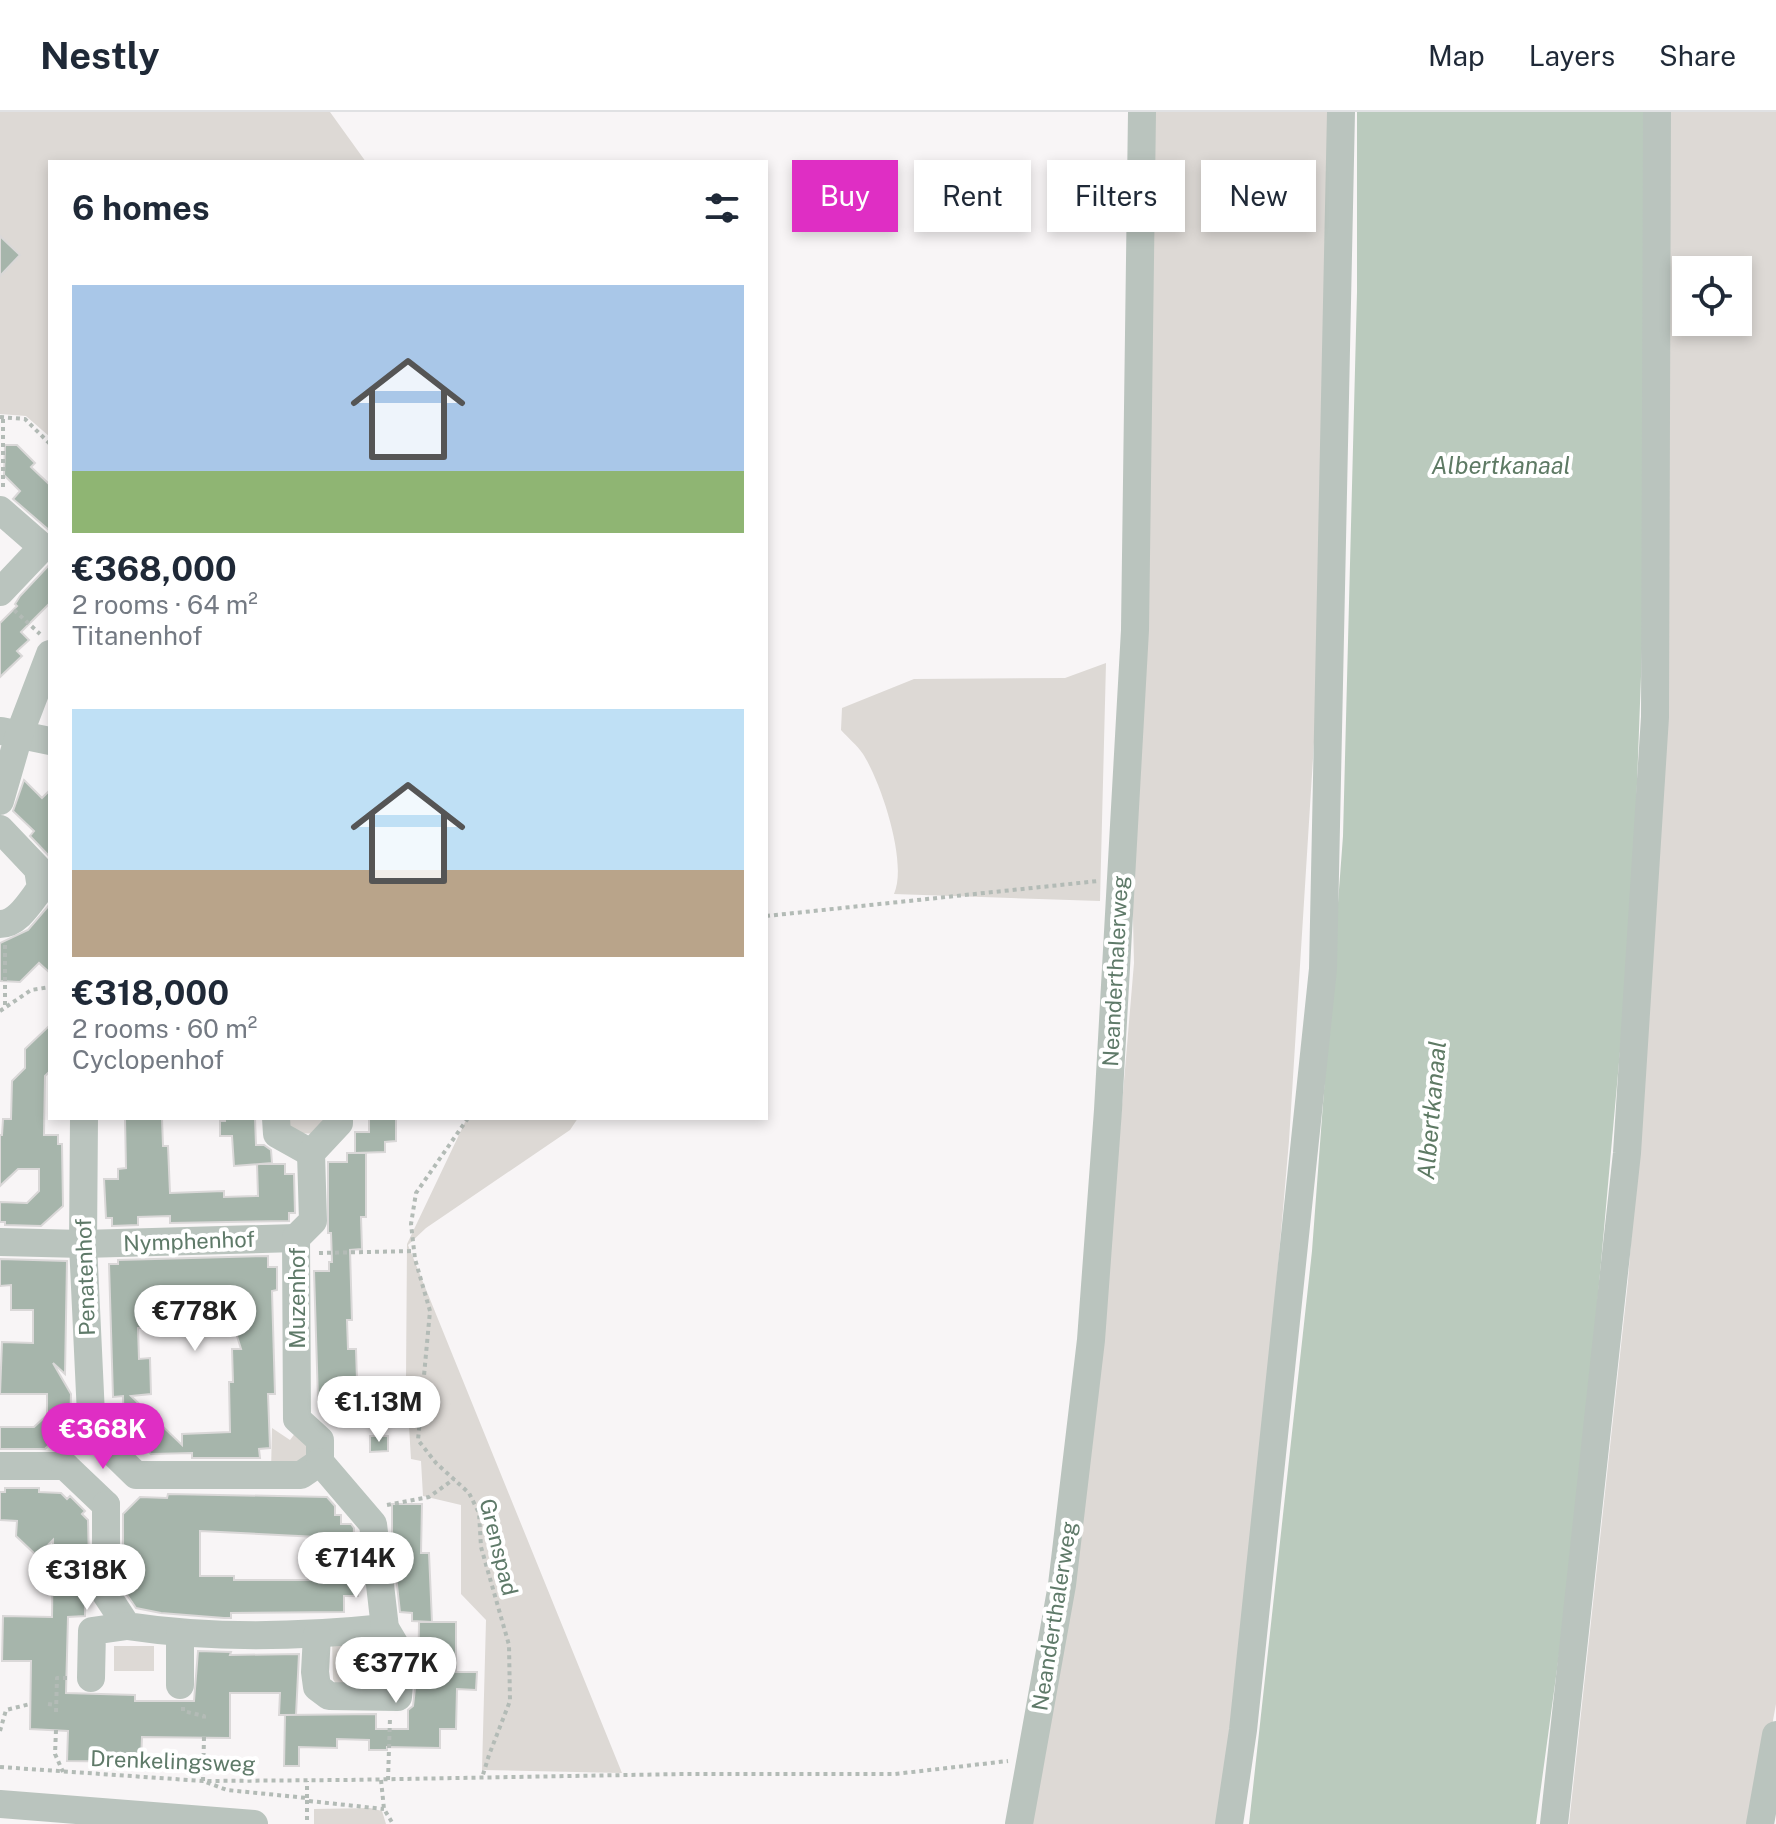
<!DOCTYPE html>
<html lang="en">
<head>
<meta charset="utf-8">
<style>
	body { margin:0; font-family:"Public Sans",sans-serif; background:#f2f2f3; color:#1f2937; height:100vh; display:flex; flex-direction:column; font-size:30px; white-space:nowrap }
	* { box-sizing:border-box; margin:0 }
	p { font-size:26px; color:#747a83 }
	.icon { flex:none; width:44px; height:44px; fill:none; stroke:currentColor; stroke-width:2; stroke-linecap:round; stroke-linejoin:round }
	.map { position:relative; flex:1; overflow:hidden }
	.side { position:absolute; left:48px; top:48px; width:720px; height:960px; display:flex; flex-direction:column; background:#fff; border-radius:0px; box-shadow:0 4px 12px #0003 }
	.side>* { flex:none }
	.top-card { position:absolute; left:792px; top:48px; width:760px; height:72px; display:flex; gap:16px }
	.tools { position:absolute; left:1672px; top:144px; display:grid; gap:16px }
	.tools a { display:grid; place-items:center; width:80px; height:80px; border-radius:0px; background:#fff; box-shadow:0 4px 12px #0003; font-size:40px }
	.price { position:absolute; translate:-50% -68px; padding:0 18px; border-radius:28px; background:#fff; color:#222; font-size:26px; line-height:52px; filter:drop-shadow(0 2px 4px #0008) }
	.price::after { content:''; position:absolute; left:50%; top:48px; width:24px; height:18px; margin-left:-12px; background:inherit; clip-path:polygon(0 0,100% 0,50% 100%) }
	.price.on { background:#df2ec4; color:#fff }
	ul { padding:0; list-style:none }
	li { display:grid; align-content:center; gap:16px; height:424px; padding:0 24px }
	li span { display:grid; place-items:center; height:248px; border-radius:0px; color:#555 }
	li>.icon { margin-inline-start:auto }
	span .icon { width:144px; height:144px; fill:#fffc; stroke-width:1 }
	li b { font-size:34px }
	h2 { display:flex; justify-content:space-between; align-items:center; height:96px; padding:0 24px; font-size:34px }
	.tag { padding:0 28px; border-radius:0px; background:#fff; box-shadow:0 4px 12px #0003; font-size:28px; line-height:72px }
	.tag.on { background:#df2ec4; color:#fff }
	header { display:flex; align-items:center; gap:48px; box-sizing:border-box; height:112px; padding:0 40px; background:#fff; border-bottom:2px solid #e0e1e3 }
	header strong { font-size:38px }
	nav { display:flex; gap:44px; margin-inline-start:auto; font-size:28px }
	.map>svg:first-child { display:block }
</style>
</head>
<body>
<header>
<strong>Nestly</strong>
<nav><a>Map</a><a>Layers</a><a>Share</a></nav>
</header>
<div class="map">
<svg width="1776" height="1712" viewBox="0 0 1776 1712">
	<rect width="100%" height="100%" fill="#f8f5f6"/>
	<g fill="#ddd9d5" fill-rule="evenodd">
		<polygon points="0,0 330,0 366,50 50,50 50,325 26,304 0,302"/>
		<polygon points="1146,0 1333,0 1325,455 1289,1029 1248,1495 1218,1712 1030,1712 1113,1099 1134,851 1132,763"/>
		<path d="M1665 0H1776V1592L1754 1712H1569L1628 1169 1633 1102ZM1686 158H1738V210H1686Z"/>
		<path d="M1106 551 1100 789 894 782C908 751 881 670 863 642 857 633 848 626 841 618L842 596 914 567 1065 566Z"/>
		<polygon points="284,1006 332,1006 322,1022 294,1021"/>
		<polygon points="467,1006 578,1006 570,1018 426,1116 408,1133 622,1661 482,1658 486,1508 461,1482 461,1393 423,1384 421,1349 411,1347 406,1266 407,1132"/>
		<polygon points="272,1316 290,1328 299,1316 312,1339 290,1358 271,1359"/>
		<polygon points="332,1526 378,1526 391,1545 388,1563 351,1580 340,1579 333,1567"/>
		<rect x="114" y="1534" width="40" height="25"/>
		<polygon points="370,1696 382,1699 386,1712 314,1712 314,1697"/>
	</g>
	<polygon fill="#bacabd" points="1357,0 1645,0 1649,350 1632,806 1579,1395 1536,1712 1249,1712 1312,1139 1343,724 1357,180"/>
	<g fill="#a6b5ab" stroke="#dad8d8" stroke-width="2" fill-rule="evenodd">
		<polygon points="0,124 20,143 0,164"/>
		<polygon points="5,333 17,333 35,351 31,355 50,373 50,419 13,387 20,379 4,363"/>
		<polygon points="50,452 50,491 21,520 29,528 17,539 22,544 0,565 0,511 17,494 15,492 20,484"/>
		<polygon points="24,668 42,686 50,678 50,745 30,724 34,719 13,699"/>
		<polygon points="50,792 50,861 39,851 20,870 0,869 0,831 28,818"/>
		<polygon points="50,913 50,959 45,964 44,1023 58,1023 58,1032 62,1032 63,1094 41,1114 5,1113 5,1110 0,1110 0,1090 27,1091 39,1079 39,1057 18,1057 0,1074 0,1023 2,1023 3,1007 11,1007 12,969 25,956 25,937"/>
		<polygon points="162,1006 163,1034 168,1034 170,1081 224,1079 224,1085 258,1084 257,1052 285,1052 285,1062 294,1062 295,1101 289,1101 289,1109 170,1111 170,1104 138,1105 138,1113 112,1114 112,1106 106,1106 104,1067 118,1067 118,1057 126,1056 125,1007"/>
		<polygon points="225,1006 255,1006 256,1033 264,1033 271,1038 272,1051 234,1054 232,1024 220,1024 220,1009 225,1009"/>
		<polygon points="369,1006 396,1006 396,1029 385,1030 385,1040 355,1041 355,1020 369,1020"/>
		<polygon points="347,1041 366,1041 366,1105 361,1105 362,1137 350,1138 352,1208 347,1208 348,1237 356,1237 357,1268 364,1268 365,1289 318,1288 314,1159 329,1159 329,1150 332,1150 331,1121 328,1121 328,1050 347,1050"/>
		<path d="M268 1144V1155H277V1178L272 1179 275 1282H268L270 1336 259 1337 260 1346H192V1341L151 1342 124 1318 123 1284 113 1285 109 1152H118V1148ZM217 1177 218 1206 231 1205 241 1237H232L233 1270H229L230 1320 182 1322V1333L131 1284 151 1282 150 1246 139 1247 138 1216H147V1209L180 1208V1197L174 1179Z"/>
		<polygon points="0,1147 67,1149 65,1262 53,1251 71,1282 70,1312 64,1319 67,1322 52,1336 49,1333 45,1337 0,1337 0,1315 34,1315 47,1303 47,1282 0,1282 2,1230 33,1231 33,1198 11,1198 11,1173 0,1174"/>
		<polygon points="370,1324 388,1324 388,1339 370,1340"/>
		<polygon points="5,1376 39,1376 39,1380 61,1381 67,1387 70,1384 85,1399 82,1402 88,1408 89,1450 86,1447 85,1504 68,1505 66,1581 135,1583 135,1589 194,1589 198,1539 231,1540 230,1543 299,1542 296,1603 279,1603 280,1581 230,1581 230,1626 142,1625 141,1650 67,1649 68,1619 30,1617 31,1549 2,1549 3,1504 52,1505 53,1428 37,1444 16,1424 17,1409 0,1408 0,1380 5,1380"/>
		<path d="M168 1382 327 1385 335 1394V1403H341V1412H351L354 1416 353 1439H359L358 1484H344V1500L231 1501V1506H224L161 1501 136 1496 123 1477V1402L140 1385 167 1386ZM200 1419 317 1425V1468H234V1464H200Z"/>
		<polygon points="392,1392 422,1392 421,1441 429,1441 432,1510 412,1509 412,1501 400,1500 392,1428"/>
		<polygon points="419,1510 456,1510 456,1560 477,1560 476,1578 457,1577 456,1617 440,1617 440,1636 387,1635 387,1638 369,1638 369,1628 337,1627 337,1636 299,1635 299,1654 284,1654 285,1603 376,1602 376,1617 408,1617 408,1598 413,1594 416,1568 418,1568"/>
	</g>
	<g fill="none" stroke-linecap="round" stroke-linejoin="round">
		<g stroke="#b3bbb6" stroke-width="4" stroke-dasharray="4 4" stroke-linecap="butt">
			<polyline points="0,305 25,307 50,332"/>
			<polyline points="3,375 3,305"/>
			<polyline points="14,498 40,522"/>
			<polyline points="766,804 1098,769"/>
			<polyline points="5,833 5,895"/>
			<polyline points="0,899 31,878 50,875"/>
			<polyline points="468,1006 416,1081 411,1112 415,1147 430,1199 418,1328 436,1351 469,1381 479,1401 481,1435 509,1533 510,1589 489,1643 482,1666"/>
			<polyline points="319,1141 414,1139"/>
			<polyline points="387,1393 429,1385 454,1367"/>
			<polyline points="48,1592 56,1593"/>
			<polyline points="183,1595 183,1599 204,1604 204,1608"/>
			<polyline points="56,1600 57,1566 68,1566"/>
			<polyline points="56,1618 55,1642 63,1660"/>
			<polyline points="0,1619 6,1598 30,1592"/>
			<polyline points="204,1625 203,1669 227,1678 307,1686 307,1712"/>
			<polyline points="0,1655 203,1669 345,1668 683,1662 895,1662 1008,1649"/>
			<polyline points="381,1668 384,1697 393,1712"/>
			<polyline points="388,1668 390,1606"/>
			<polyline points="307,1686 307,1669"/>
			<polyline points="309,1689 384,1697"/>
		</g>
		<g stroke="#bac4be" stroke-width="28">
			<polyline points="0,398 39,432 38,440 0,480"/>
			<polyline points="1,619 50,629"/>
			<polyline points="0,689 19,623 50,542"/>
			<path d="M0 717 38 757 41 776C30 790 18 812 0 812"/>
			<polyline points="84,1006 83,1132 91,1303 95,1323"/>
			<polyline points="276,1006 277,1022 311,1041"/>
			<polyline points="0,1130 83,1132 296,1126"/>
			<polyline points="95,1323 136,1363 301,1363 320,1350 320,1328 297,1307 296,1126 313,1109 311,1041 339,1011 339,1006"/>
			<polyline points="0,1354 65,1354"/>
			<polyline points="65,1354 106,1393"/>
			<path d="M106 1393V1482L127 1514C212 1527 299 1525 385 1516"/>
			<polyline points="180,1522 180,1573"/>
			<polyline points="317,1523 315,1560 317,1575 329,1584 398,1585 401,1543 385,1516 373,1412 320,1350"/>
			<polyline points="91,1566 92,1519 127,1514"/>
			<polyline points="0,1692 254,1712"/>
			<polyline points="1019,1712 1062,1473 1091,1228 1108,998 1135,518 1142,0"/>
			<polyline points="1229,1712 1243,1618 1323,857 1341,0"/>
			<polyline points="1554,1712 1627,1041 1655,605 1657,0"/>
			<polyline points="1760,1712 1776,1623"/>
		</g>
	</g>
	<g text-anchor="middle" dominant-baseline="central" stroke-width="8" stroke-linejoin="round" paint-order="stroke">
		<g font-size="22" fill="#5f7a69" stroke="#fff">
			<text transform="translate(1115 859) rotate(-87)">Neanderthalerweg</text>
			<text transform="translate(189 1129) rotate(-2)">Nymphenhof</text>
			<text transform="translate(85 1165) rotate(-92)">Penatenhof</text>
			<text transform="translate(297 1186) rotate(-90)">Muzenhof</text>
			<text transform="translate(499 1435) rotate(76)">Grenspad</text>
			<text transform="translate(1054 1504) rotate(-81)">Neanderthalerweg</text>
			<text transform="translate(173 1649) rotate(2)">Drenkelingsweg</text>
		</g>
		<g font-size="24" font-style="italic" fill="#5e7a64" stroke="#fff">
			<text x="1501" y="353">Albertkanaal</text>
			<text transform="translate(1431 998) rotate(-85)">Albertkanaal</text>
		</g>
	</g>
</svg>
<div class="tools">
<a><svg class="icon" aria-label="locate" viewBox="0 0 24 24"><circle cx="12" cy="12" r="6"/><path d="M12 2v4M12 18v4M2 12h4M18 12h4"/></svg></a>
</div>
<b class="price" style="left:195px;top:1241px">€778K</b>
<b class="price" style="left:379px;top:1332px">€1.13M</b>
<b class="price on" style="left:103px;top:1359px">€368K</b>
<b class="price" style="left:356px;top:1488px">€714K</b>
<b class="price" style="left:87px;top:1500px">€318K</b>
<b class="price" style="left:396px;top:1593px">€377K</b>
<div class="top-card">
<a class="tag on">Buy</a>
<a class="tag">Rent</a>
<a class="tag">Filters</a>
<a class="tag">New</a>
</div>
<section class="side">
<h2>6 homes<svg class="icon" aria-label="filters" viewBox="0 0 24 24"><path d="M4 7h16M4 17h16"/><circle cx="9" cy="7" r="2"/><circle cx="15" cy="17" r="2"/></svg></h2>
<ul>
<li><span style="background:linear-gradient(#a9c7e8 75%,#8fb573 0)"><svg class="icon" aria-label="home" viewBox="0 0 24 24"><path d="M3 11l9-7 9 7M6 9v11h12V9"/></svg></span><div><b>€368,000</b><p>2 rooms · 64 m²</p><p>Titanenhof</p></div></li>
<li><span style="background:linear-gradient(#bfe0f5 65%,#b9a48a 0)"><svg class="icon" aria-label="home" viewBox="0 0 24 24"><path d="M3 11l9-7 9 7M6 9v11h12V9"/></svg></span><div><b>€318,000</b><p>2 rooms · 60 m²</p><p>Cyclopenhof</p></div></li>
</ul>
</section>
</div>
</body>
</html>
